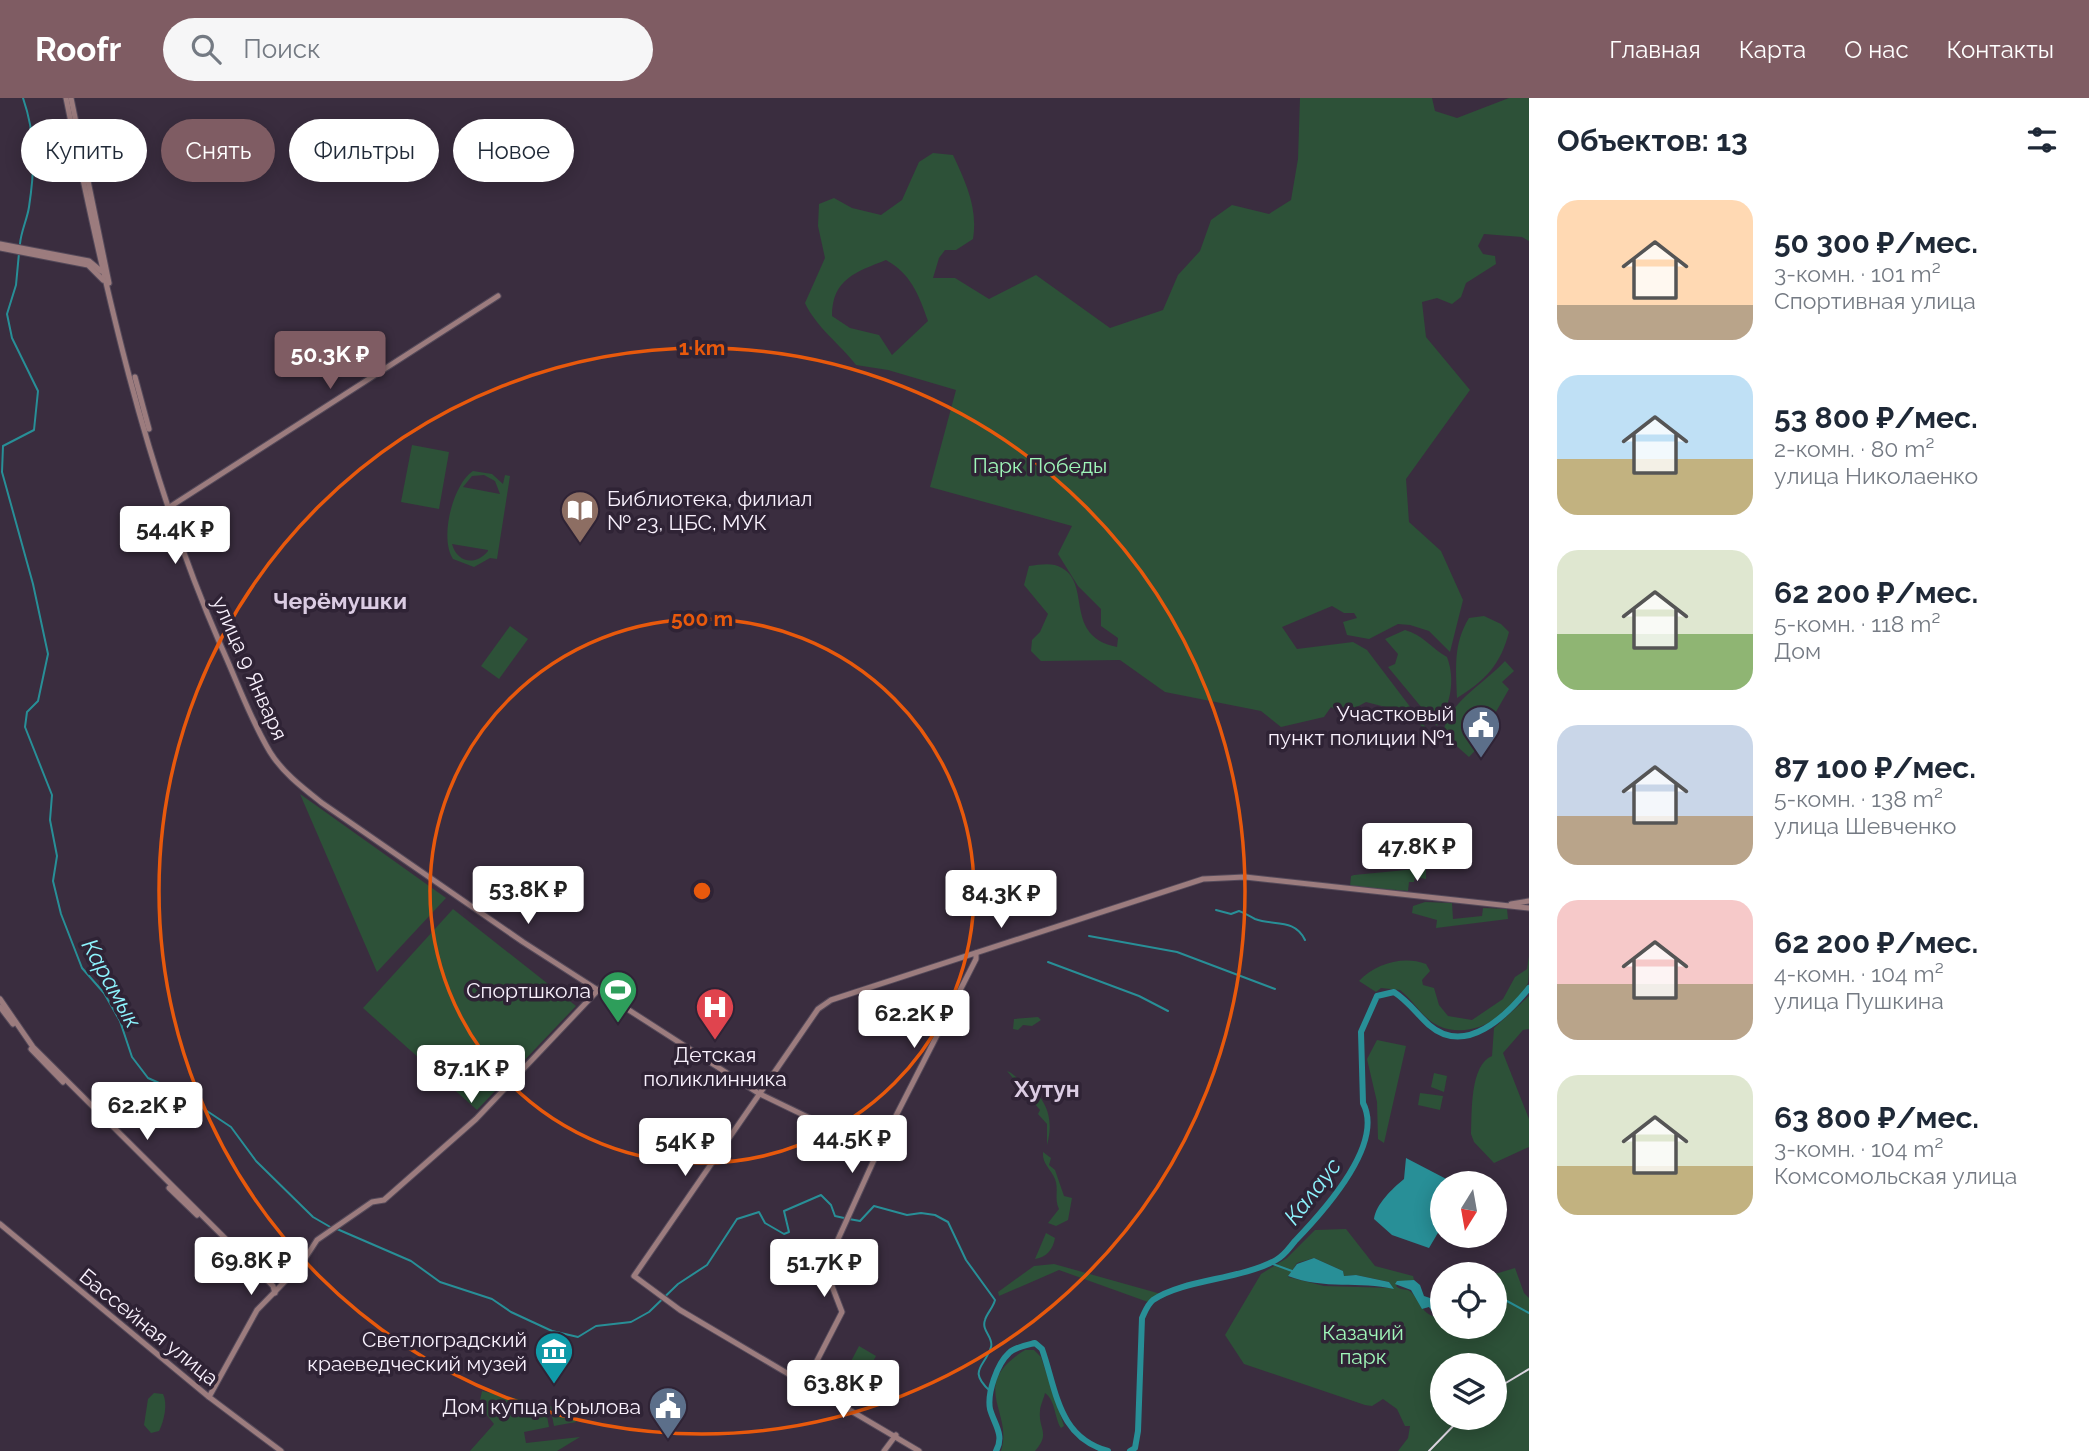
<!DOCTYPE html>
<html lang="ru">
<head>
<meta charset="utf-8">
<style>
	body { margin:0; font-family:Raleway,sans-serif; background:#f6f6f7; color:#1f2937; height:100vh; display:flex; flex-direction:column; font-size:26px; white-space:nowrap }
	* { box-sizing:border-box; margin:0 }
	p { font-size:23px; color:#747a83 }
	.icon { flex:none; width:38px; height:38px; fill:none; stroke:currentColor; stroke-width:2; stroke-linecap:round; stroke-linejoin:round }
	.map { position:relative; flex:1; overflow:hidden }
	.panel { display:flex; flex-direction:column; background:#fff; width:560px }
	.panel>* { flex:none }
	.guide { position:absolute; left:21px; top:21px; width:665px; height:63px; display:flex; gap:14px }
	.needle { width:46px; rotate:191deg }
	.fabs { position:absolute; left:1430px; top:1073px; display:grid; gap:14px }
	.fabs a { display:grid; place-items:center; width:77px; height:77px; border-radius:50%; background:#fff; box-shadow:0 4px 18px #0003; font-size:35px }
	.price { position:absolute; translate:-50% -60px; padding:0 16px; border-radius:7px; background:#fff; color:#222; font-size:23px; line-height:46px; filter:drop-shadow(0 2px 4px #0008) }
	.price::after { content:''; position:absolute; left:50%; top:42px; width:21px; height:16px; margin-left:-10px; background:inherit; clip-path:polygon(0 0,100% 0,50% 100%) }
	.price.active { background:#7f5c63; color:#fff }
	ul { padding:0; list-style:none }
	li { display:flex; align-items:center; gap:21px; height:175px; padding:0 28px }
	li span { display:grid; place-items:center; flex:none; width:196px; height:140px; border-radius:21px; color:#555 }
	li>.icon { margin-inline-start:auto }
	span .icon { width:84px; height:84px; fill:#fffc; stroke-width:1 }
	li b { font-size:30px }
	h2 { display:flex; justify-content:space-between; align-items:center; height:84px; padding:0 28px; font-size:30px }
	.pill { padding:0 24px; border-radius:32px; background:#fff; box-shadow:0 4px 18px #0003; font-size:24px; line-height:63px }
	.pill.active { background:#7f5c63; color:#fff }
	header { display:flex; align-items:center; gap:42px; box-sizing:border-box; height:98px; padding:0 35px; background:#7f5c63; color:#fff }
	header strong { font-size:33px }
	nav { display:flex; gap:38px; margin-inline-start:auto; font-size:24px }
	.search { width:490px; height:63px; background:#f6f6f7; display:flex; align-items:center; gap:18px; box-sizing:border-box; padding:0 24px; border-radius:38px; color:#747a83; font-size:26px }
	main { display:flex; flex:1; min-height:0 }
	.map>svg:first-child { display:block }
</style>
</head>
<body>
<header>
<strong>Roofr</strong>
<div class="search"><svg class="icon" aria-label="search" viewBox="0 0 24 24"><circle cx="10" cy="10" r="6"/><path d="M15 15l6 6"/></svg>Поиск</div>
<nav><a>Главная</a><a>Карта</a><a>О нас</a><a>Контакты</a></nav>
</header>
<main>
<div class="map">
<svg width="1529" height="1353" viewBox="0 0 1529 1353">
	<rect width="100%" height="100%" fill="#3a2d3f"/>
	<g fill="#2d5138" fill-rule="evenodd">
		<path d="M1300 0H1432L1435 13 1457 20 1509 0H1529V143L1522 139 1484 136 1478 148 1483 156 1495 158 1496 166 1466 185 1461 199 1452 206 1437 200 1422 204 1426 239 1470 292 1406 381 1409 424 1441 453 1463 502 1450 554 1429 533 1410 527 1398 526 1369 541 1347 537 1343 524 1357 520 1354 515H1344L1332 508 1282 529 1297 551 1353 544 1367 552 1430 635 1405 614 1366 604 1344 616 1331 609 1324 619 1281 629 1261 613 1165 594 1120 562 1041 563 1031 553 1032 542 1040 534 1048 516 1024 487 1029 468C1040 467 1052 464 1062 470 1092 487 1063 538 1117 549L1118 540 1101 528V511L1078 488 1058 456 1072 428 930 389 956 292 888 272 856 267C840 246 816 229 805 205L825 160 818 128 819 106 834 100 852 110 881 117 902 102 919 64 933 55 953 57C966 85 978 110 973 141L956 152H945L939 160 933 180H955L989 201 1036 177 1110 230 1163 212 1178 177 1200 153 1211 122 1232 107 1269 116 1291 102 1298 61ZM886 162C911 176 919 197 928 223L892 257 879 237 850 230 832 218C832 181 856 174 886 162Z"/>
		<polygon points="412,347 449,354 439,411 401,404"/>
		<path d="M473 373 492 376 503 386 505 377 510 378 497 461 490 460 474 469 453 461C439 440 453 386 473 373ZM484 377 495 383 500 396 463 389 472 378ZM452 446 488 452V453C476 468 457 465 452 446Z"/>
		<polygon points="191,410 199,431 189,435 180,414"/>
		<path d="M1484 518 1501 526 1509 534C1501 566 1485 583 1457 600 1456 570 1453 546 1469 520Z"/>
		<polygon points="510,528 528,541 499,581 481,568"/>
		<path d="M1405 532C1423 537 1431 550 1447 559 1456 583 1450 607 1437 628L1388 569 1395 566 1398 556 1385 541Z"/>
		<path d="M1505 563 1514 573 1502 584 1509 591 1485 633 1489 638 1469 659 1443 636C1447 605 1484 586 1505 563Z"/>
		<polygon points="300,696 446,800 377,874"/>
		<polygon points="1426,770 1426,781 1415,779 1414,784 1409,784 1408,793 1350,788 1351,778 1354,777"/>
		<polygon points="1425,804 1452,805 1453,821 1482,818 1483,810 1507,811 1508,821 1436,830 1437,822 1412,815 1413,808"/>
		<polygon points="453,811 576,908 477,1012 363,910"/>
		<path d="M1529 858C1529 866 1529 878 1528 885 1515 916 1472 943 1439 928 1423 921 1414 903 1400 892L1381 890 1376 894 1359 883C1375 866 1403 857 1426 866L1430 873 1422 882 1423 887 1434 890 1439 907 1448 918 1472 922 1503 901 1515 879 1527 871Z"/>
		<path d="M1529 898V931L1523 932 1503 955 1529 1021V1049L1494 1065 1474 1044 1471 1036C1472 1013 1470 967 1492 958L1494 930Z"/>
		<polygon points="1038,919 1041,922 1032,928 1023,927 1018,932 1013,931 1014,921"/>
		<polygon points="1377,942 1406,948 1384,1045 1378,1041 1377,1004 1367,961"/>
		<path d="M1007 973C1013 975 1015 979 1020 982 1045 997 1055 1018 1047 1047V1026L1038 1016 1040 1012Z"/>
		<polygon points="1434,975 1447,978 1444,994 1431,989"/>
		<polygon points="1420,995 1443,998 1440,1012 1418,1007"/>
		<path d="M1043 1054 1051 1060 1049 1067 1055 1072 1064 1098 1072 1100 1068 1122 1056 1128 1048 1125 1059 1111C1054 1101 1059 1091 1055 1081 1051 1071 1042 1066 1043 1054Z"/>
		<path d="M1346 1131 1375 1168 1413 1178 1414 1182 1399 1184 1396 1188C1402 1194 1407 1189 1412 1195 1422 1206 1423 1220 1442 1219V1228H1494L1495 1176 1515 1170 1524 1195 1529 1200V1353H1398L1408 1340 1410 1328H1405L1397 1311 1383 1301 1372 1308 1365 1307 1244 1266 1225 1237 1261 1176 1287 1160 1315 1132ZM1314 1160 1343 1173 1344 1178 1356 1177 1389 1184 1392 1190 1324 1188 1288 1179 1297 1165ZM1442 1267H1494V1320H1442Z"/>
		<path d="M1046 1135 1055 1140C1053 1151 1047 1159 1035 1161Z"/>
		<polygon points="1054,1166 1161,1196 1148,1204 1059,1172 999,1198 998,1194 1034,1168"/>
		<polygon points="859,1248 876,1258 863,1282 846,1273"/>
		<path d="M1025 1252H1034L1041 1259 1064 1328 1061 1330C1054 1319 1056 1303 1045 1295 1044 1300 1040 1308 1040 1313 1038 1331 1051 1335 1035 1353H1001C1014 1313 967 1288 1025 1252Z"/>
		<polygon points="482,1293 545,1307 549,1329 524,1334 526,1345 580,1339 557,1353 470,1353 494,1326 479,1307"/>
		<path d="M154 1295 163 1296C168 1306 164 1323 159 1333L151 1335 144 1327 148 1301Z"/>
		<polygon points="550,1308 575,1317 576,1324 554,1328"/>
	</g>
	<g fill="#288f97">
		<path d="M1406 1060 1454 1085H1442V1128L1429 1150 1392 1137 1374 1121C1376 1106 1392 1091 1404 1081Z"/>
		<path d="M1314 1160 1343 1173 1344 1178 1356 1177 1389 1184 1394 1191C1360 1183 1324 1192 1288 1178L1297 1166Z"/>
		<polygon points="1414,1182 1420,1187 1424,1198 1433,1201 1435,1209 1442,1212 1442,1217 1435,1218 1429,1209 1422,1211 1411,1192 1395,1186 1397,1183"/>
	</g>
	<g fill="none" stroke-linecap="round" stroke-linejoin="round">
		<g stroke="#288f97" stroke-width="2">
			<path d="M20 146C21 133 27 122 29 109 35 69 36 38 23 0"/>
			<polyline points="19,155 16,187 7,216 12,240 38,293 34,332 3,348 2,374 33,486 48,556 38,603 27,614 25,629 52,697 50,722 57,758 53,783 61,816 82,870 104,895 120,923 132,959 148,980 177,993 231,1029 256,1063 313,1119 332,1130"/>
			<path d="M1216 812 1231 816 1239 813C1245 815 1249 818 1255 821 1273 828 1295 820 1305 842"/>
			<polyline points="1089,838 1177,854 1275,891"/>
			<polyline points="1048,864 1139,898 1168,913"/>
			<path d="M849 1121 860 1123 874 1108 907 1117 921 1115 935 1117 948 1124 966 1162 995 1202C993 1210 987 1215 985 1222 981 1233 994 1239 991 1249 985 1269 967 1272 990 1293"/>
			<polyline points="337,1131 411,1163 440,1184 492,1201 511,1214 552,1233 578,1239 596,1228 631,1224 649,1214 678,1186 707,1167 737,1121 759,1114 765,1125 784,1136 789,1134 784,1113 821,1097 831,1107 835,1118 844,1120"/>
			<polyline points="1270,1165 1292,1173"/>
			<polyline points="1494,1201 1507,1203 1529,1215"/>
		</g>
		<g stroke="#288f97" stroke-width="6">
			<path d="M996 1353C1005 1337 994 1326 990 1311 987 1295 997 1266 1009 1255 1015 1249 1027 1247 1035 1245L1042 1251C1057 1294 1058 1339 1108 1353"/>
			<path d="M1130 1353 1135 1350 1138 1333 1142 1220C1145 1214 1147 1207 1153 1202 1184 1181 1240 1182 1276 1162 1285 1157 1289 1150 1295 1143 1322 1115 1385 1047 1363 1005L1361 934 1377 898 1394 894C1408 903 1417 916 1429 927 1466 959 1507 917 1529 890"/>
		</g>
		<g stroke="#554a5a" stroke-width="7">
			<g id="secondary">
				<path d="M66 0C104 186 145 374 221 548 237 583 250 621 270 654 283 675 303 690 322 705L523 844 758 995 878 1053"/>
				<polyline points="71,0 109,185"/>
				<polyline points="0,146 89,163 101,173"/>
				<polyline points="0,150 88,167 103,182"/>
				<polyline points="135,279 149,331"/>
				<polyline points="168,410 498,198"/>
				<polyline points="1511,806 1529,803"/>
				<polyline points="0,901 33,949 273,1188 275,1195"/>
				<polyline points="0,909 13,926"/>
				<polyline points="31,951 63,984"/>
				<polyline points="169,1090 197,1117"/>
				<polyline points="0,1126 209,1299 281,1353"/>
				<polyline points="806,1284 842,1214 825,1170 878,1053 976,861 976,855"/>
				<polyline points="209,1299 257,1212 300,1168 317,1142 372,1104 384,1102 476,1021 601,889"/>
				<polyline points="884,1353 896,1337"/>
				<polyline points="919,1353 680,1212 634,1178 818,911 831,902 1203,781 1245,779 1529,810"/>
			</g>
		</g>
		<use href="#secondary" stroke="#9c7c7e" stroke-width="5"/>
		<g stroke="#dcd4e0" stroke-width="2">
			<polyline points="1494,1292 1529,1271"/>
			<polyline points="1429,1353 1461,1320"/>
		</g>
	</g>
	<g fill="none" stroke="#e8590c" stroke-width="3.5">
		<circle cx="702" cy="793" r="272"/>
		<circle cx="702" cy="793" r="543"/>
	</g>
	<defs>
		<g id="library-pin" transform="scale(2.0125)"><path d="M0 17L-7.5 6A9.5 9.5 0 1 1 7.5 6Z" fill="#8d6e63" stroke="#2f2335"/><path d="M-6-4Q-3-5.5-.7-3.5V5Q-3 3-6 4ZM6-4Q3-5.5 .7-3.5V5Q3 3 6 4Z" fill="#fff"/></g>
		<g id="civic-pin" transform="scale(2.0125)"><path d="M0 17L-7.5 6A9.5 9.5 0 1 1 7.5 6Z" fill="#5c6f8a" stroke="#2f2335"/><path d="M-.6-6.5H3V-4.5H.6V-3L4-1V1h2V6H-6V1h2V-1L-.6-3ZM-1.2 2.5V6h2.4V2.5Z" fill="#fff"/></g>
		<g id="stadium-pin" transform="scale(2.0125)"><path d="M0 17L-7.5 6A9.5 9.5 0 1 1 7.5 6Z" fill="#2e9e5b" stroke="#2f2335"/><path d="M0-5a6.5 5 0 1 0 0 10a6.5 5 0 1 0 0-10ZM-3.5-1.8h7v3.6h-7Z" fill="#fff"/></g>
		<g id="hospital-pin" transform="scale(2.0125)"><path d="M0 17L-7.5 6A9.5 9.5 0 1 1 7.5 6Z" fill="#e0444e" stroke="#2f2335"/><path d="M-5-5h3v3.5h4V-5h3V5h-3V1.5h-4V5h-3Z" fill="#fff"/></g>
		<g id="museum-pin" transform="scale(2.0125)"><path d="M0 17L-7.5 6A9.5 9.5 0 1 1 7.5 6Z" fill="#0f9aa8" stroke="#2f2335"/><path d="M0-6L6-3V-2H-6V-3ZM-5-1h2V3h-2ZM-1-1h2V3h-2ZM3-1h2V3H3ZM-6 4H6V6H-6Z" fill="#fff"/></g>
	</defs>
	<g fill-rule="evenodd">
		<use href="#library-pin" x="580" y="412"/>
		<use href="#civic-pin" x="1481" y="627"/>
		<use href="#stadium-pin" x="618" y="892"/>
		<use href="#hospital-pin" x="715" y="909"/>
		<use href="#museum-pin" x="554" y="1253"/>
		<use href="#civic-pin" x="668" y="1308"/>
	</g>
	<g text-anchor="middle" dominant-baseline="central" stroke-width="7" stroke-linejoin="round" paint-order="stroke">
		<g font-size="21" fill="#9ff7b9" stroke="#2f2335">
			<text x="1040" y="367">Парк Победы</text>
			<text x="1363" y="1234">Казачий<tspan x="1363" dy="24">парк</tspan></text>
		</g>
		<g font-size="21" fill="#f9f1fd" stroke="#2f2335" text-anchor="end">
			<text x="607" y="400" text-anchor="start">Библиотека, филиал<tspan x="607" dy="24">№ 23, ЦБС, МУК</tspan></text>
			<text x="1454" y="615">Участковый<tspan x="1454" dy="24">пункт полиции №1</tspan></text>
			<text x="591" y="892">Спортшкола</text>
			<text x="715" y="956" text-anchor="middle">Детская<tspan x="715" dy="24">поликлинника</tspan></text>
			<text x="527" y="1241">Светлоградский<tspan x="527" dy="24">краеведческий музей</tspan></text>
			<text x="641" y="1308">Дом купца Крылова</text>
		</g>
		<g font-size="21" fill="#f9f1fd" stroke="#2f2335">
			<text transform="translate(250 570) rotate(66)">улица 9 Января</text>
			<text transform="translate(149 1229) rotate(39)">Бассейная улица</text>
		</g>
		<g font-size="23" font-weight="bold" fill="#dbcce3" stroke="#2f2335">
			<text x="340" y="502">Черёмушки</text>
			<text x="1047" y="990">Хутун</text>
		</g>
		<g font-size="23" font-style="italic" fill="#8ef4fe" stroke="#2f2335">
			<text transform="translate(112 885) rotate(61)">Карамык</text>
			<text transform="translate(1312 1093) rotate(-52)">Калаус</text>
		</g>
	</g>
	<circle cx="702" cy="793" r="10" fill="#e8590c" stroke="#2f2335" stroke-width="3.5"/>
	<g font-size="21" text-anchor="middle" font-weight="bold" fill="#e8590c" stroke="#2f2335" stroke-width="7" stroke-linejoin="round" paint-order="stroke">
		<text x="702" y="257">1 km</text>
		<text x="702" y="528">500 m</text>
	</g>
</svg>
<div class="fabs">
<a><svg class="needle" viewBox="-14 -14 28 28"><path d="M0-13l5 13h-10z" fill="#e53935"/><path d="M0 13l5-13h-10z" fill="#747a83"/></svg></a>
<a><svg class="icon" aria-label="locate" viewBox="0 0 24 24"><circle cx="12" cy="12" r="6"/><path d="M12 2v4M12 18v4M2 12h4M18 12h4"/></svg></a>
<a><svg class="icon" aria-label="layers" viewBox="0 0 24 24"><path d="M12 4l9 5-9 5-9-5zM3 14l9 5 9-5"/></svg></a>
</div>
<b class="price active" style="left:330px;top:293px">50.3K ₽</b>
<b class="price" style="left:175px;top:468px">54.4K ₽</b>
<b class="price" style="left:1417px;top:785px">47.8K ₽</b>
<b class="price" style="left:528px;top:828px">53.8K ₽</b>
<b class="price" style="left:1001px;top:832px">84.3K ₽</b>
<b class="price" style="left:914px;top:952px">62.2K ₽</b>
<b class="price" style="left:471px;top:1007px">87.1K ₽</b>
<b class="price" style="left:147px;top:1044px">62.2K ₽</b>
<b class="price" style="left:852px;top:1077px">44.5K ₽</b>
<b class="price" style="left:685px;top:1080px">54K ₽</b>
<b class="price" style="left:251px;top:1199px">69.8K ₽</b>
<b class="price" style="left:824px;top:1201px">51.7K ₽</b>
<b class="price" style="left:843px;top:1322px">63.8K ₽</b>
<div class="guide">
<a class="pill">Купить</a>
<a class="pill active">Снять</a>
<a class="pill">Фильтры</a>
<a class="pill">Новое</a>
</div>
</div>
<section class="panel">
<h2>Объектов: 13<svg class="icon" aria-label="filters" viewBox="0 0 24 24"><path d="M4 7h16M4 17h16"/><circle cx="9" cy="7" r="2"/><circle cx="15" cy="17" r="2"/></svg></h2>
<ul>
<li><span style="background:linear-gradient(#ffd9b3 75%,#b9a48a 0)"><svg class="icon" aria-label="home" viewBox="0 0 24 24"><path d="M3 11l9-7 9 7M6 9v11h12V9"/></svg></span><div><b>50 300 ₽/мес.</b><p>3-комн. · 101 m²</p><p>Спортивная улица</p></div></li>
<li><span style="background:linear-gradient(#bfe0f5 60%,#c2b280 0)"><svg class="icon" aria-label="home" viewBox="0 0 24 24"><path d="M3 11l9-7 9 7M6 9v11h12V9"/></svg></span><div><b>53 800 ₽/мес.</b><p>2-комн. · 80 m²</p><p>улица Николаенко</p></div></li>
<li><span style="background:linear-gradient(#dfe7d0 60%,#8fb573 0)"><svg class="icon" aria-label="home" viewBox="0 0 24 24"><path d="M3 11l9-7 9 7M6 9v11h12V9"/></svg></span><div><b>62 200 ₽/мес.</b><p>5-комн. · 118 m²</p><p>Дом</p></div></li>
<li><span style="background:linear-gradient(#c9d6e8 65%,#b9a48a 0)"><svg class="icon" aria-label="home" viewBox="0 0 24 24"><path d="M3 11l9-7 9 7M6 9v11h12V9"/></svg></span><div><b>87 100 ₽/мес.</b><p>5-комн. · 138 m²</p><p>улица Шевченко</p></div></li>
<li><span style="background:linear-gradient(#f6c9c9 60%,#b9a48a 0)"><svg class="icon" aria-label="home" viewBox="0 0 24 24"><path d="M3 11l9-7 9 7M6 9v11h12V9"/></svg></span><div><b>62 200 ₽/мес.</b><p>4-комн. · 104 m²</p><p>улица Пушкина</p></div></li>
<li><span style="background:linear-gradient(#dfe7d0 65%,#c2b280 0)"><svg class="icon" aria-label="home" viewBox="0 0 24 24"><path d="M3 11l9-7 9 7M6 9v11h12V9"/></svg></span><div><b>63 800 ₽/мес.</b><p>3-комн. · 104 m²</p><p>Комсомольская улица</p></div></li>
</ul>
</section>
</main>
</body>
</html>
